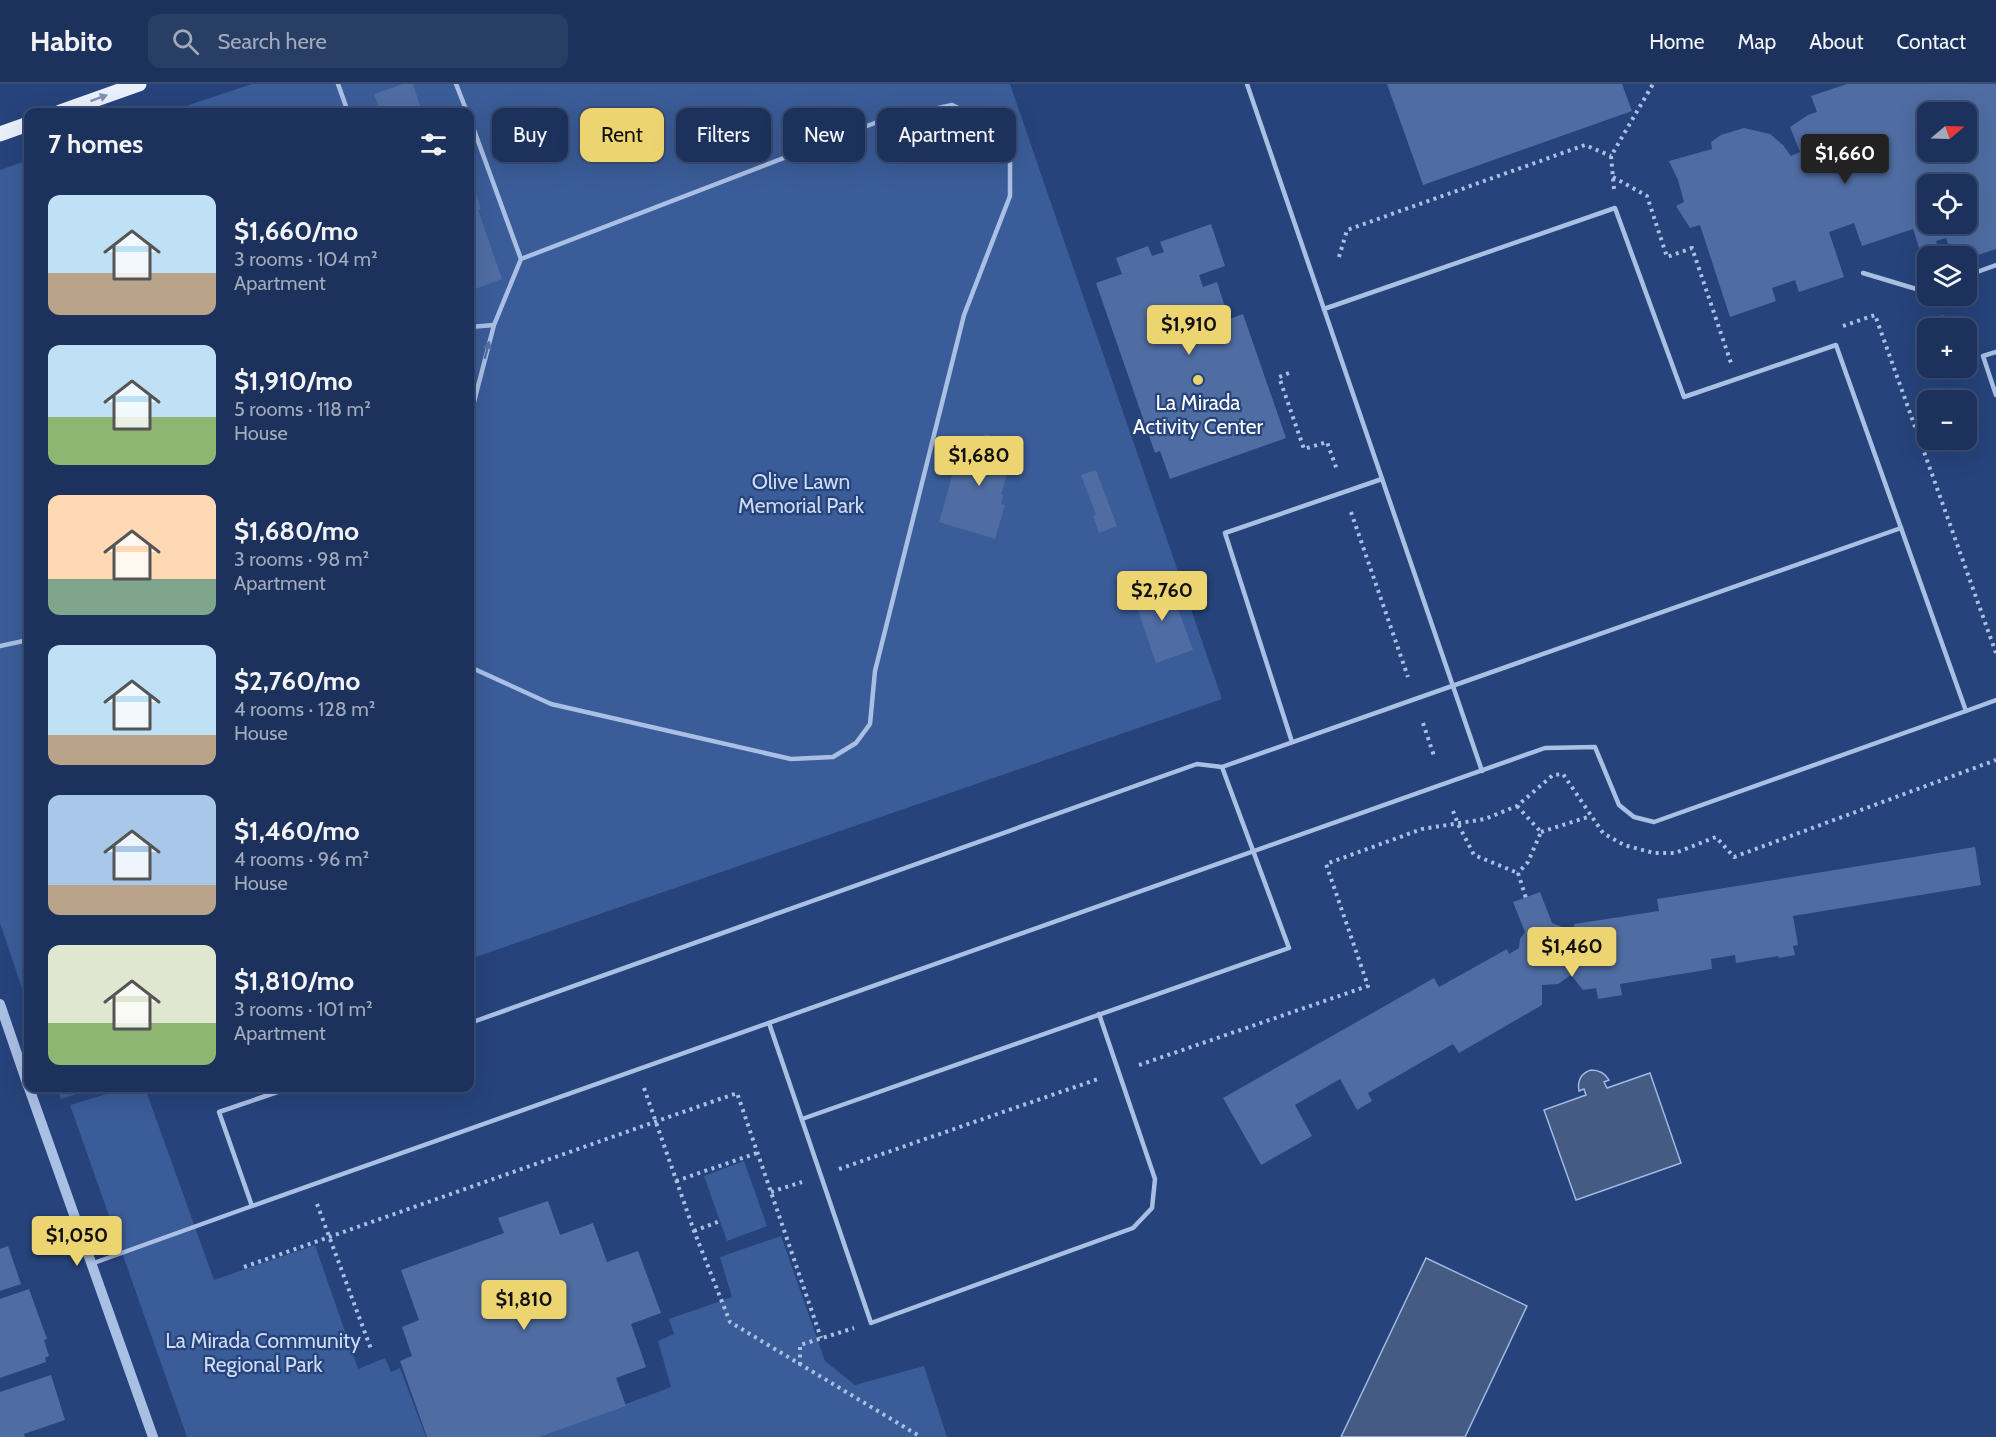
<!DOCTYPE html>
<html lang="en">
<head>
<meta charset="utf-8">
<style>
	body { margin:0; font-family:Cabin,sans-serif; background:#293e65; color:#f1f3f6; height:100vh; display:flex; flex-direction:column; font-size:22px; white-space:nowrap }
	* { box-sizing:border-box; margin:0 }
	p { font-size:20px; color:#a0aabb }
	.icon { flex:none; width:33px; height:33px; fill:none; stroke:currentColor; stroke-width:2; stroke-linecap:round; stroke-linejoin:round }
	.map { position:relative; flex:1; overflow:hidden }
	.side { position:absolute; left:24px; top:24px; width:450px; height:984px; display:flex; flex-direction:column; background:#1c325c; border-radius:12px; box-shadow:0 6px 24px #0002,0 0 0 2px #3a4d72 }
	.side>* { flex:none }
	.top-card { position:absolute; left:492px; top:24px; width:570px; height:54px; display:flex; gap:12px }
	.needle { width:39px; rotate:71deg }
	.buttons { position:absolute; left:1917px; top:18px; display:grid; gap:12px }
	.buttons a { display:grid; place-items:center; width:60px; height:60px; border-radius:12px; background:#1c325c; box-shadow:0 6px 24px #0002,0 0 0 2px #3a4d72; font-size:30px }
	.price { position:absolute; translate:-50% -51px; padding:0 14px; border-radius:6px; background:#ecd470; color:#111; font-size:20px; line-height:39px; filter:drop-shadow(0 2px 3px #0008) }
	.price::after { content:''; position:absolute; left:50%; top:36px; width:18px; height:14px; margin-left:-9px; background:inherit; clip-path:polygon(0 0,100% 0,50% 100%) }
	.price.active { background:#222; color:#fff }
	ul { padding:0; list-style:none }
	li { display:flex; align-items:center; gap:18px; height:150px; padding:0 24px }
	li span { display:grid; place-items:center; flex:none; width:168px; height:120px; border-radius:12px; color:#555 }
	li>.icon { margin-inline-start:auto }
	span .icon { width:72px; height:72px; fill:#fffc; stroke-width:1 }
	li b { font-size:26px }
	h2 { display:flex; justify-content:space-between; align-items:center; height:72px; padding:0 24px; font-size:26px }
	.pill { padding:0 21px; border-radius:12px; background:#1c325c; box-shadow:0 6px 24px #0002,0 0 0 2px #3a4d72; font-size:21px; line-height:54px }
	.pill.active { background:#ecd470; color:#111 }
	header { display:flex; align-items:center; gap:36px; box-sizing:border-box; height:84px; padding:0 30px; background:#1c325c; border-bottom:2px solid #3a4d72 }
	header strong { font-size:28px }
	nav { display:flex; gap:33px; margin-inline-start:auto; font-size:21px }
	.search { width:420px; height:54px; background:#293e65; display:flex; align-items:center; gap:15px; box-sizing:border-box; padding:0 21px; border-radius:12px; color:#a0aabb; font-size:22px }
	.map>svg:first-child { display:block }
</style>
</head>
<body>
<header>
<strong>Habito</strong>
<div class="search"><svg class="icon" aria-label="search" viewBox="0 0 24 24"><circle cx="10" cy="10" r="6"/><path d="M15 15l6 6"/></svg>Search here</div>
<nav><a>Home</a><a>Map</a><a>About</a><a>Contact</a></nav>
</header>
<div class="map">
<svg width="1996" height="1353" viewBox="0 0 1996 1353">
	<rect width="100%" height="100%" fill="#26437b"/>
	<g fill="#3a5c98">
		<polygon points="252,0 1010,0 1222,615 470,875 470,28 168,28"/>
		<polygon points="28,76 28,922 0,839 0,86"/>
		<polygon points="57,1004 95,1004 61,1015"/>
		<polygon points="126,1004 145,1004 214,1196 315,1161 358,1285 385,1274 391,1288 400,1284 426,1353 187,1353 70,1021"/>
		<polygon points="744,1077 767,1142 727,1157 704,1092"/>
		<polygon points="781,1152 825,1277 855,1301 924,1282 947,1353 539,1353 671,1303 658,1257 674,1250 669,1235 732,1213 720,1173"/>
	</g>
	<g fill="#455b84" stroke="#9fb9e4" stroke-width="1.5">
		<path d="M1591 986C1599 986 1605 989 1609 996L1604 998 1607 1004 1650 989 1681 1079 1576 1116 1544 1026 1586 1011 1584 1005 1579 1007C1577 997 1581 989 1591 986Z"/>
		<polygon points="1426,1174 1527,1222 1465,1353 1341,1353"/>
	</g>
	<g fill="#4f6da3" fill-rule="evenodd">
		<polygon points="403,0 413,0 422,28 381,28 374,10"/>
		<polygon points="1387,0 1622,0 1632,27 1423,101"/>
		<path d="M1847 0H1996V165L1966 175V172H1952L1946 154 1936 157 1940 167 1922 173 1913 145 1862 162 1854 139 1829 148 1844 193 1799 208 1795 196 1772 204 1776 217 1730 233 1700 141 1690 144 1676 122 1684 118 1678 96 1669 77 1712 65 1711 58 1721 51 1744 44 1770 50 1783 61 1791 72 1800 68 1790 43 1808 31 1817 28 1811 12ZM1928 28H1966V68H1928ZM1928 100H1966V140H1928Z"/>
		<polygon points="470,93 481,125 478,126 502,195 470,207"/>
		<polygon points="1211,140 1225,182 1199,191 1203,203 1217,198 1226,226 1221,227 1224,237 1243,230 1286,354 1170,395 1160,367 1155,369 1096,199 1122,190 1116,174 1148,162 1152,172 1164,168 1160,158"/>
		<polygon points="1943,231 1948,244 1928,244 1927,259 1920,239"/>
		<polygon points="985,350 1017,360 1001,410 1003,411 1001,420 1005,421 995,455 939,438 962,357 980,363"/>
		<polygon points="1096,386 1117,442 1099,449 1093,432 1096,431 1081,391"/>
		<polygon points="1168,497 1193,566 1156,579 1132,509"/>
		<polygon points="1975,763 1981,801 1793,832 1798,861 1793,862 1795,871 1779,874 1778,872 1736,879 1735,871 1711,875 1712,885 1620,900 1622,911 1598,915 1596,904 1583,906 1571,891 1558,900 1542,901 1542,921 1459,969 1453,960 1368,1009 1372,1017 1357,1026 1340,995 1295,1021 1312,1052 1261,1081 1223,1014 1434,894 1439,903 1507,865 1509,870 1519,864 1520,855 1525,848 1513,818 1540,808 1552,839 1560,842 1567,848 1575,847 1574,840 1659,827 1657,815"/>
		<polygon points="548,1117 560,1151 593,1139 607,1178 638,1167 661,1229 631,1240 646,1283 616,1294 626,1322 539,1353 427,1353 400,1277 412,1272 402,1243 419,1236 401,1186 504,1149 498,1134"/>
		<polygon points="8,1162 21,1200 0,1207 0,1165"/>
		<polygon points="29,1205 47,1255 44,1256 49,1272 45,1274 46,1278 0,1294 0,1215"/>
		<polygon points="51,1291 65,1336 24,1350 25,1353 0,1353 0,1308"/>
	</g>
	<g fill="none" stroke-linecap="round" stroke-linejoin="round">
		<g stroke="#aabfe4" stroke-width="4" stroke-dasharray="3 4.5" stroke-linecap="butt">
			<polyline points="1613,93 1647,112 1667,173 1692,164 1731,279"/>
			<polyline points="1614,105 1611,72 1653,0"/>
			<polyline points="1339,173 1347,146 1585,61 1611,72"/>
			<polyline points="1843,242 1875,231 1996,569"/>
			<polyline points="1289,289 1279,293 1304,365 1327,358 1337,386"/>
			<polyline points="1351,428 1408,593"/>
			<polyline points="1423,639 1434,672"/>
			<polyline points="1517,722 1541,748 1528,778 1518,789"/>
			<polyline points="1453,727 1458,740 1474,771 1518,789"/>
			<polyline points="1541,748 1591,732"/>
			<polyline points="1518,789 1526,814"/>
			<polyline points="1139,981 1368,902 1326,780 1422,745 1485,735 1517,722 1553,691 1563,690 1603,749 1624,761 1654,769 1675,769 1716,753 1734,773 1996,676"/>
			<polyline points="644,1004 694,1147 730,1238 921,1353"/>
			<polyline points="839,1085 1098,995"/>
			<polyline points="676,1097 757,1069"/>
			<polyline points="771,1108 802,1098"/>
			<polyline points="317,1120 371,1265"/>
			<polyline points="694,1147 720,1137"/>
			<polyline points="244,1183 737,1009 821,1254"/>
			<polyline points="800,1281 800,1261 854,1244"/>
		</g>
		<g stroke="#aabfe4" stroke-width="4.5">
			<polyline points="338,0 348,28"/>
			<polyline points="456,0 467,28"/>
			<polyline points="1247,0 1482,687"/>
			<polyline points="470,35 521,175 494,241 470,333"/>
			<polyline points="1863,189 1923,207 1928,206"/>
			<polyline points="1966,192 1996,181"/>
			<polyline points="470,243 494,241"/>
			<polyline points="1996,268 1983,272 1996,311"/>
			<polyline points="0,562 28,556"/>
			<polyline points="470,583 551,620 791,675 833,673 856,659 870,640 875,587 964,231 1010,112 1010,78 997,52 977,33 952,21 880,37 521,175"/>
			<polyline points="1966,627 1996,616"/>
			<polyline points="1292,658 1225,449 1382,395"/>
			<polyline points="470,939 1197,680 1222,683 1901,444"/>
			<polyline points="769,939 871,1239 1133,1144 1152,1124 1155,1095 1099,930"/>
			<polyline points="802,1035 1289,864 1222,683"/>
			<polyline points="252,1122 1545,664 1595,663 1619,721 1634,733 1654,738 1966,627 1836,261 1684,313 1615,124 1324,225"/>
			<polyline points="91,1180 252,1122 219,1028 289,1004"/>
		</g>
		<g stroke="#aabfe4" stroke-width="10">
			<polyline points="0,920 28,1002"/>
			<polyline points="29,1004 153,1353"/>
		</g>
		<g stroke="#eaeffc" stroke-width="15">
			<polyline points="60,28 139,0"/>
			<polyline points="0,50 28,40"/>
		</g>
	</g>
	<defs><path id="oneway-solid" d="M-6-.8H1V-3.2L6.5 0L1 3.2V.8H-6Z" transform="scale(1.5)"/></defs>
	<use fill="#7e90b5" href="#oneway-solid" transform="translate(99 14) rotate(-20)"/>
	<use fill="#546ea0" href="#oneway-solid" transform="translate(487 266) rotate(-75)"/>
	<circle fill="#ecd470" stroke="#26437b" stroke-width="2" cx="1198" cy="296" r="6"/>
	<g text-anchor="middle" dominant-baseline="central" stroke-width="4.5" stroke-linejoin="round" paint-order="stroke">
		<g font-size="21" fill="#fff" stroke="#26437b">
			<text x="1198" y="318">La Mirada<tspan x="1198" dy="24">Activity Center</tspan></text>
		</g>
		<g font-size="21" fill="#cddbf3" stroke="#26437b">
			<text x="801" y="397">Olive Lawn<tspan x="801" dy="24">Memorial Park</tspan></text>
			<text x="263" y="1256">La Mirada Community<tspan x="263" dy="24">Regional Park</tspan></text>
		</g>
	</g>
</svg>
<div class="buttons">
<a><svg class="needle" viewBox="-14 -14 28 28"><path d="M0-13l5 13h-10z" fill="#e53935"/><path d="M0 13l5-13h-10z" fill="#a0aabb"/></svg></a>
<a><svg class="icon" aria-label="locate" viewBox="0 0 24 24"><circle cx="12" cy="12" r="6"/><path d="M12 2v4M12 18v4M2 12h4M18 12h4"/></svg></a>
<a><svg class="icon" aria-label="layers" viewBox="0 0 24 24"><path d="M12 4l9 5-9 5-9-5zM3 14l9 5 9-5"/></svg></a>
<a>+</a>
<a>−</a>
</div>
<b class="price active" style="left:1845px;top:101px">$1,660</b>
<b class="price" style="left:1189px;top:272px">$1,910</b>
<b class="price" style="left:979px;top:403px">$1,680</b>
<b class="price" style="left:1162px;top:538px">$2,760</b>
<b class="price" style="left:1572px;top:894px">$1,460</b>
<b class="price" style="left:77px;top:1183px">$1,050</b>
<b class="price" style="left:524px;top:1247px">$1,810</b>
<div class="top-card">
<a class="pill">Buy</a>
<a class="pill active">Rent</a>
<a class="pill">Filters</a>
<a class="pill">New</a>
<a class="pill">Apartment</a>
</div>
<section class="side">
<h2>7 homes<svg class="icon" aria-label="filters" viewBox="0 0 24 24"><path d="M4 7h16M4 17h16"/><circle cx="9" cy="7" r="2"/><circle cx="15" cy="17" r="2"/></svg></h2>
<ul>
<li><span style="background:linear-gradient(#bfe0f5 65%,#b9a48a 0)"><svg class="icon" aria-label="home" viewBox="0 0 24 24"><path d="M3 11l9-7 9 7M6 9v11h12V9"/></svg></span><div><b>$1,660/mo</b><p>3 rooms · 104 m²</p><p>Apartment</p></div></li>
<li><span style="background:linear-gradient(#bfe0f5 60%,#8fb573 0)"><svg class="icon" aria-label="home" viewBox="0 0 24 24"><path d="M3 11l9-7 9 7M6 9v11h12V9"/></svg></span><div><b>$1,910/mo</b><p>5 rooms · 118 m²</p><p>House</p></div></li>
<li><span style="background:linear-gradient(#ffd9b3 70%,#7fa58c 0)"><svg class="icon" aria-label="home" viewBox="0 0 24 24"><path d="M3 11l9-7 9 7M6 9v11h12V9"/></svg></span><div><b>$1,680/mo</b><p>3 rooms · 98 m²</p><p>Apartment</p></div></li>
<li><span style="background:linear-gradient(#bfe0f5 75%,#b9a48a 0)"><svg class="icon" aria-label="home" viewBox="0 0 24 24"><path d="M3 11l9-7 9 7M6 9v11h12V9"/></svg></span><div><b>$2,760/mo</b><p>4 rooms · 128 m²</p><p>House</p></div></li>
<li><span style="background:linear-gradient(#a9c7e8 75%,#b9a48a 0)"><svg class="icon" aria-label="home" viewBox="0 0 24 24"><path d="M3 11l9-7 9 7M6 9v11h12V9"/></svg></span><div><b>$1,460/mo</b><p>4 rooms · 96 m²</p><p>House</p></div></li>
<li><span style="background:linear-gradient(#dfe7d0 65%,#8fb573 0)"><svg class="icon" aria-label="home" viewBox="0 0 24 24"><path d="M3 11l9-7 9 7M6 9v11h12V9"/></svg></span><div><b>$1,810/mo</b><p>3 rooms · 101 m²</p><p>Apartment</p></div></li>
</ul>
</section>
</div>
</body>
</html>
